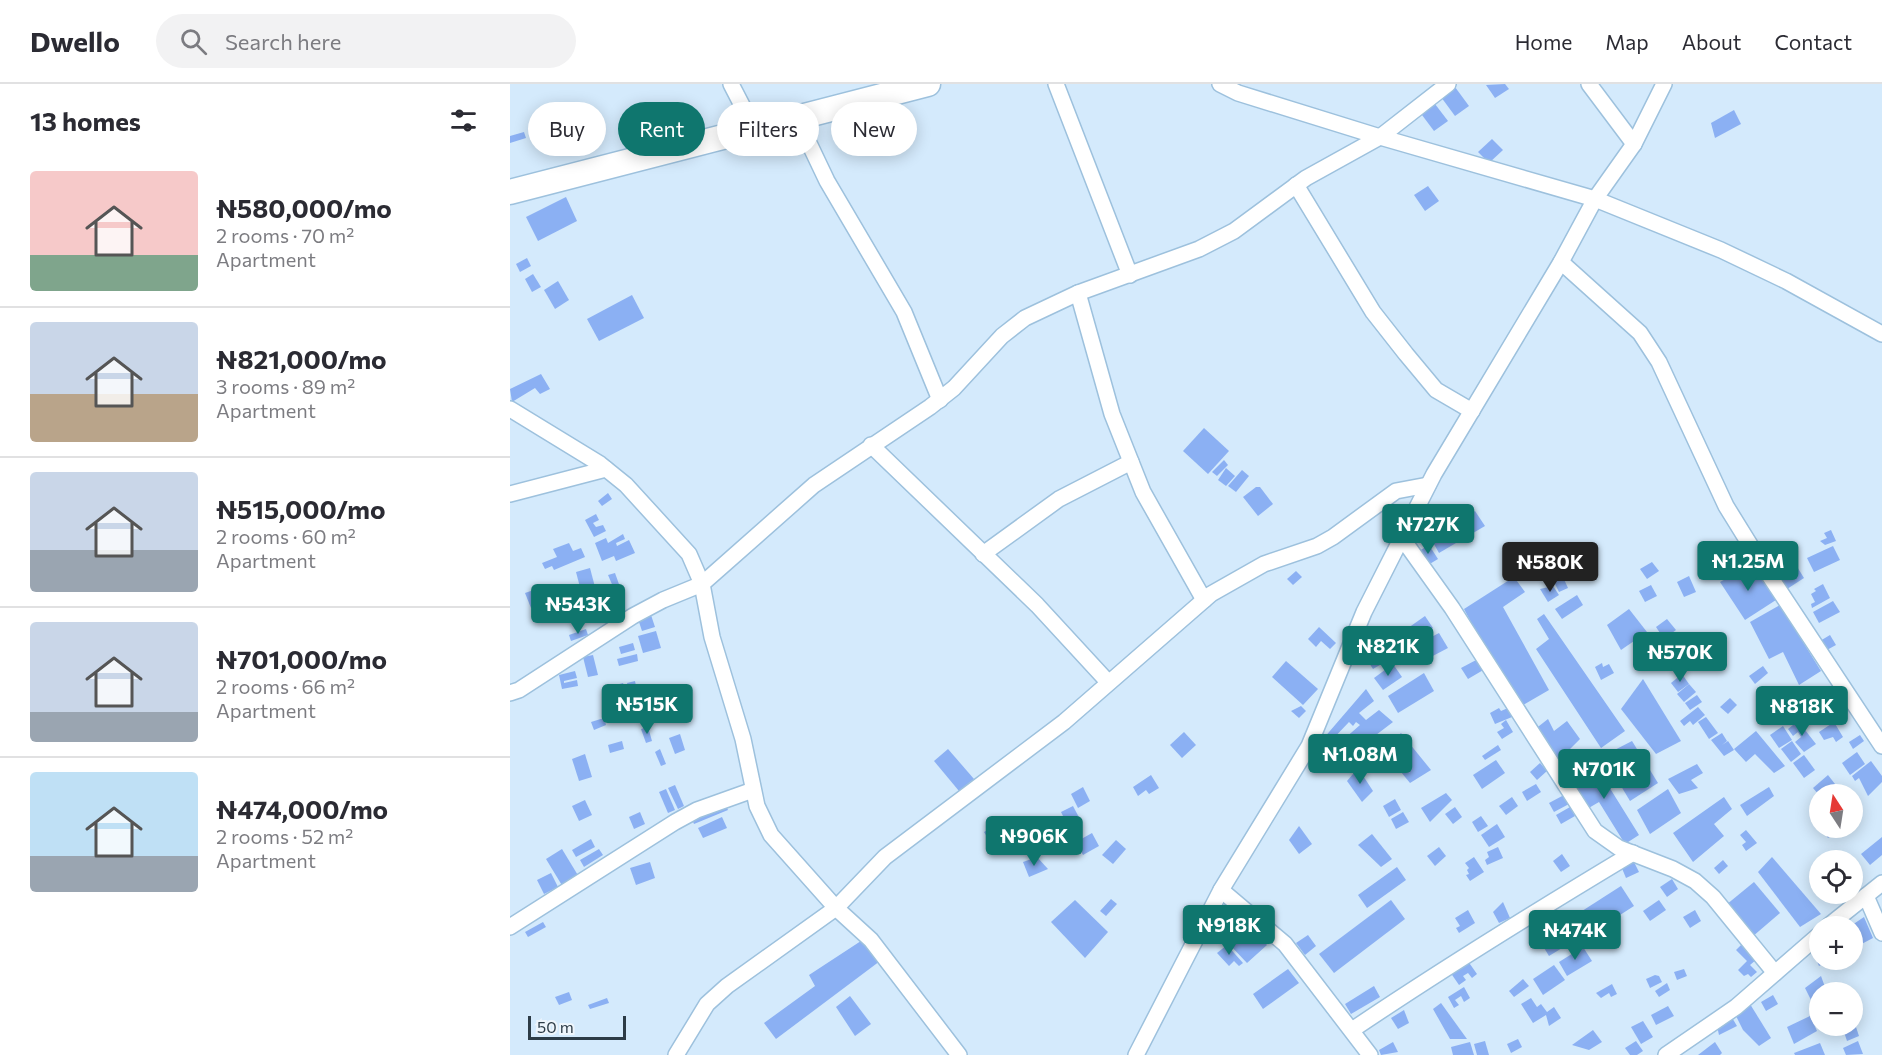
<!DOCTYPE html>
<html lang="en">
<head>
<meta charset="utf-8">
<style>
	body { margin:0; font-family:Commissioner,sans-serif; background:#f2f2f3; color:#2b2b33; height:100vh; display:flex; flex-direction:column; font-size:22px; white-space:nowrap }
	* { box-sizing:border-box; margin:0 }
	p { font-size:20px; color:#7c7c81 }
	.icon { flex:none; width:33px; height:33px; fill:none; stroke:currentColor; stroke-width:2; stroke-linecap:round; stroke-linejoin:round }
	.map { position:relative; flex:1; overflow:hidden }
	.drawer { display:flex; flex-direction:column; background:#fff; width:510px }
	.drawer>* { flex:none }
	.hud { position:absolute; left:18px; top:18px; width:570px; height:54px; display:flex; gap:12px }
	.needle { width:39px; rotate:348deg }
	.buttons { position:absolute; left:1299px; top:700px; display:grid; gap:12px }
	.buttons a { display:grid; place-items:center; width:54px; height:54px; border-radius:50%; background:#fff; box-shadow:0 3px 15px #0003; font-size:30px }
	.scale { position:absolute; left:18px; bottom:15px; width:98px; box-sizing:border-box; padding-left:6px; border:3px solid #2c3b46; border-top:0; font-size:16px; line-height:21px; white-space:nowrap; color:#2c3b46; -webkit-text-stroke:4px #eef5fb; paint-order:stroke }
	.price { position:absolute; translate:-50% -51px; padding:0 14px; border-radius:6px; background:#0f766e; color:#fff; font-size:20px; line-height:39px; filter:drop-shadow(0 2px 3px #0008) }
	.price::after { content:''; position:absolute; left:50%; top:36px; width:18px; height:14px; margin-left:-9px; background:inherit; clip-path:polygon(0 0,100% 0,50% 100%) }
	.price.selected { background:#222; color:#fff }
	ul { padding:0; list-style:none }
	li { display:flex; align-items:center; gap:18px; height:150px; padding:0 30px }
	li+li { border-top:2px solid #e1e1e2 }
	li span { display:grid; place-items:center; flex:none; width:168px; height:120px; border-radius:6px; color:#555 }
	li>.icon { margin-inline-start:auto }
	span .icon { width:72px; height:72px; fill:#fffc; stroke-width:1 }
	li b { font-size:26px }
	h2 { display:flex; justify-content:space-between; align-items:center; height:72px; padding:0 30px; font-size:26px }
	.pill { padding:0 21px; border-radius:27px; background:#fff; box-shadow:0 3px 15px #0003; font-size:21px; line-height:54px }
	.pill.selected { background:#0f766e; color:#fff }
	header { display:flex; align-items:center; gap:36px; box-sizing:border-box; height:84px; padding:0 30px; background:#fff; border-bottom:2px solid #e1e1e2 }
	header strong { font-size:28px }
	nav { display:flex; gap:33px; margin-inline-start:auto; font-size:21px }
	.search { width:420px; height:54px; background:#f2f2f3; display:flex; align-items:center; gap:15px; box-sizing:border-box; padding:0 21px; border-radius:33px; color:#7c7c81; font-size:22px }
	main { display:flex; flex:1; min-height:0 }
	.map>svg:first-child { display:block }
</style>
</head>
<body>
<header>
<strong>Dwello</strong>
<div class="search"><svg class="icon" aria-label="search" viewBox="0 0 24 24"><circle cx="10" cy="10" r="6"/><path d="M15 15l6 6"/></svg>Search here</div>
<nav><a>Home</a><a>Map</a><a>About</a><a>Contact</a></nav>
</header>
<main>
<section class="drawer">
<h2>13 homes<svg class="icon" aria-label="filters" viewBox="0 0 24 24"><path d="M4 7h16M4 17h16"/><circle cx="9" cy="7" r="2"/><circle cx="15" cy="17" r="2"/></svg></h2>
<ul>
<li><span style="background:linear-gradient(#f6c9c9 70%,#7fa58c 0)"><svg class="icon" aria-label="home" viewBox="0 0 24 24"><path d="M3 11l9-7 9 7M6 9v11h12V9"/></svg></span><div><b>₦580,000/mo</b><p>2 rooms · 70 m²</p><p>Apartment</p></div></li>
<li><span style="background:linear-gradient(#c9d6e8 60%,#b9a48a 0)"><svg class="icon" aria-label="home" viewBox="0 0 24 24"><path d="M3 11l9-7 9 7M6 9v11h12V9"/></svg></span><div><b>₦821,000/mo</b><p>3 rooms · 89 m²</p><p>Apartment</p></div></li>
<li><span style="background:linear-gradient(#c9d6e8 65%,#9aa5b1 0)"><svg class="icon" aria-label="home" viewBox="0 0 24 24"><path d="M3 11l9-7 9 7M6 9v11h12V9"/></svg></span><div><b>₦515,000/mo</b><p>2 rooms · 60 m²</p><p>Apartment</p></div></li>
<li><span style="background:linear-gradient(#c9d6e8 75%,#9aa5b1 0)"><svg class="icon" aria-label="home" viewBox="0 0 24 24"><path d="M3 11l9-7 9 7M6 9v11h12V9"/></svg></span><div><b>₦701,000/mo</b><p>2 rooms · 66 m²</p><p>Apartment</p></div></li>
<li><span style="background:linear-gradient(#bfe0f5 70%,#9aa5b1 0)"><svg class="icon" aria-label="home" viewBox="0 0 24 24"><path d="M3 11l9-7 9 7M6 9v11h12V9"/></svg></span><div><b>₦474,000/mo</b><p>2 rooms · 52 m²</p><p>Apartment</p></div></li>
</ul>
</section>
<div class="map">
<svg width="1372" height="971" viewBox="0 0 1372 971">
	<rect width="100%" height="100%" fill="#d4eafc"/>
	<g fill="#8bb0f3">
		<polygon points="995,0 999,5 985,14 976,1"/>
		<polygon points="945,3 959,22 945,32 931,13"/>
		<polygon points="925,20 938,37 924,47 912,31"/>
		<polygon points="1224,26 1231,40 1205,54 1201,39"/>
		<polygon points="14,48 16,54 0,59 0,52"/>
		<polygon points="982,55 993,66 979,79 968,68"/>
		<polygon points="918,102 929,117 915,127 904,111"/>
		<polygon points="56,113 67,137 28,157 16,133"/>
		<polygon points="17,174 21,182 10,188 6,180"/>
		<polygon points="23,190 31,203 22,208 15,195"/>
		<polygon points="48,197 59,216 45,225 34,206"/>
		<polygon points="122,211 134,234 89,257 77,235"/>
		<polygon points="31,290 40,305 30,310 25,304 2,318 0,305"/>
		<polygon points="694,344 719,367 698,390 673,367"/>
		<polygon points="714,376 718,381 707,392 702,388"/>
		<polygon points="716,384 725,392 716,402 708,396"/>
		<polygon points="732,386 739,392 726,408 718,402"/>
		<polygon points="746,403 750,403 763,420 748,432 733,413"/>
		<polygon points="98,409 102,415 92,422 88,417"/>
		<polygon points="965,427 975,442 929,469 920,453"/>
		<polygon points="86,430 89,436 83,439 86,443 93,441 96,447 84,453 75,436"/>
		<polygon points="1321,446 1326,457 1315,461 1310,457 1317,454 1314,449"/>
		<polygon points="113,450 115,455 106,459 107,462 119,456 125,469 106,477 104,472 92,477 85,459 96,454 98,459"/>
		<polygon points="59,459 63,467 71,464 75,473 44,486 42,482 35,485 32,479 47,473 43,465"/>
		<polygon points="919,461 928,475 918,481 909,467"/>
		<polygon points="1323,462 1330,476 1304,488 1297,474"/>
		<polygon points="1142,478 1149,487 1137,495 1130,485"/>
		<polygon points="1241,481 1266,516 1235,536 1210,498"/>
		<polygon points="1286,481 1294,494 1274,507 1265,494"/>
		<polygon points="80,484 85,503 71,507 66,488"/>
		<polygon points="786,487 792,493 783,501 777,495"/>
		<polygon points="105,489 110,503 104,505 98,491"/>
		<polygon points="1052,491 1058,504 1049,508 1043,496"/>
		<polygon points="1179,492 1186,508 1174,513 1167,498"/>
		<polygon points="1004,493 1015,508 993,523 1039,606 1006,625 954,525"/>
		<polygon points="1313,500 1320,514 1302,524 1301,520 1305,518 1301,510 1306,507 1304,505"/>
		<polygon points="38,501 43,517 21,524 15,509"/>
		<polygon points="1141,501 1147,512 1135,518 1129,507"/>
		<polygon points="1043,502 1049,511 1038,518 1030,505"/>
		<polygon points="1067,511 1073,521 1052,535 1045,525"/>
		<polygon points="1323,517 1330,528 1309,539 1303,528"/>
		<polygon points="1270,521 1311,587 1289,601 1273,568 1259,575 1240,538"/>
		<polygon points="1119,525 1137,548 1111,566 1097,541"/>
		<polygon points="140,528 145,543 132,547 127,532"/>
		<polygon points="1034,530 1115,647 1091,664 1026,565 1039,555 1027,535"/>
		<polygon points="915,532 923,544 907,556 898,544"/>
		<polygon points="1157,535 1166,546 1154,555 1146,543"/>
		<polygon points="809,543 826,559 820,565 811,557 806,563 798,555"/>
		<polygon points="76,545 78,551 61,557 59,551"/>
		<polygon points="146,547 151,564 133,569 128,552"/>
		<polygon points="929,549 938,564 917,575 908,560"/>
		<polygon points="889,551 897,565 863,585 854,571"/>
		<polygon points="1140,551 1147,560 1136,568 1129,558"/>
		<polygon points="1176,551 1193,575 1176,585 1160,565"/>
		<polygon points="1320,551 1326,561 1315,567 1310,557"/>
		<polygon points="123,559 125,566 111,570 109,563"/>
		<polygon points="127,570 128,577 109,582 107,575"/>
		<polygon points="83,571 88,591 78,593 73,573"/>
		<polygon points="968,575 975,585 958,595 951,584"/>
		<polygon points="776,577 808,605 793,621 762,593"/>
		<polygon points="1092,579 1093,583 1099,580 1104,589 1091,596 1085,583"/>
		<polygon points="883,580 892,593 873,606 864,594"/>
		<polygon points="1253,582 1258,589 1245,600 1239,592"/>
		<polygon points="65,587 67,594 54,597 54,599 67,596 68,602 52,605 49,591"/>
		<polygon points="914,589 924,607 888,629 878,612"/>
		<polygon points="1172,590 1179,600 1168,608 1161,599"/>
		<polygon points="1133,595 1171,657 1146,670 1111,625"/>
		<polygon points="125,597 128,611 121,613 117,599"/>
		<polygon points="113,599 118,611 111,614 106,601"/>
		<polygon points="1179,600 1186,608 1174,618 1167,610"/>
		<polygon points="856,605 864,617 849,629 856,636 869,626 883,638 828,680 818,669 850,641 846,638 843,642 839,638 819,659 813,655"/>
		<polygon points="1187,611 1192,618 1180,626 1175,619"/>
		<polygon points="1220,614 1227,621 1218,630 1210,623"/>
		<polygon points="791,622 796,627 789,634 781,627"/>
		<polygon points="1188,623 1195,631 1183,641 1180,637 1174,642 1170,637"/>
		<polygon points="989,624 991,627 998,624 1002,633 985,640 980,629"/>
		<polygon points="1196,633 1208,649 1199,655 1188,638"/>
		<polygon points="94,634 96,641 84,646 81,638"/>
		<polygon points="1038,635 1044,647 1057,637 1070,655 1060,665 1054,684 1024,646"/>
		<polygon points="996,636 1003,648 992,655 987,648 994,644 991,640"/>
		<polygon points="1288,637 1306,660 1294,668 1285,658 1291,653 1288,648 1283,652 1278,645"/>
		<polygon points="1324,638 1333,653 1326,658 1323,653 1314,656 1309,648"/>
		<polygon points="1273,642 1282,656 1269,664 1260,651"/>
		<polygon points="138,643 142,657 136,659 131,645"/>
		<polygon points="1246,647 1275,682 1264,689 1245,670 1236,678 1224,665"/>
		<polygon points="674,648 686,661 672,674 660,661"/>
		<polygon points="891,649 921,686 900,699 873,666"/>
		<polygon points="1212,649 1217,657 1212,661 1218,657 1224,666 1214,672 1201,656"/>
		<polygon points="170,650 175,666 165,670 159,654"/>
		<polygon points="1350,651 1354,657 1343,665 1339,658"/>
		<polygon points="112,657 114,665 100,669 98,661"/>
		<polygon points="1122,657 1148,699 1120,717 1093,672"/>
		<polygon points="1282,657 1291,670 1281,678 1271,665"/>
		<polygon points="988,661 991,666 975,676 972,672"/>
		<polygon points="150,665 156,680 151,682 145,668"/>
		<polygon points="438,665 464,695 449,707 424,677"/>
		<polygon points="1347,668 1355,680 1340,691 1332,679"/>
		<polygon points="75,670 82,693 69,697 62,675"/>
		<polygon points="1294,671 1305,686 1294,694 1283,679"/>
		<polygon points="986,676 995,689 972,705 963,691"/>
		<polygon points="1083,677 1129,751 1115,760 1089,718 1077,725 1063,695"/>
		<polygon points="1361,677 1372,692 1372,698 1358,712 1349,694 1345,697 1342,692"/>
		<polygon points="1030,679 1037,687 1027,696 1020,688"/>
		<polygon points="1187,680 1193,689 1181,696 1188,704 1169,710 1158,695"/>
		<polygon points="848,684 863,707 852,718 837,697"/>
		<polygon points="641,691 649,704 639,710 636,706 628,712 623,703"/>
		<polygon points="1318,691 1325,700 1309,711 1303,704"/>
		<polygon points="1026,700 1031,708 1017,717 1012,708"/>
		<polygon points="165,701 174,722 168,725 158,704"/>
		<polygon points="573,703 580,717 568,724 561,710"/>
		<polygon points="1259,703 1264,712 1237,732 1230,721"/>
		<polygon points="156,705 165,726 158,729 149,708"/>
		<polygon points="1158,705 1171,729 1140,750 1127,726"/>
		<polygon points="936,709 942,716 920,738 911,724"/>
		<polygon points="1054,711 1059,720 1044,728 1039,719"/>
		<polygon points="1002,713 1008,722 996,731 989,722"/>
		<polygon points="1214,713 1222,725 1204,740 1214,752 1183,778 1163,749"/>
		<polygon points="885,715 891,726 879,733 873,722"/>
		<polygon points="75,716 82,731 69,737 62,722"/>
		<polygon points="215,719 218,726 184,740 181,733"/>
		<polygon points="563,722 572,739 560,746 551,728"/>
		<polygon points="945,723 952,733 943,740 935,730"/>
		<polygon points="1060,723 1065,732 1051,740 1046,731"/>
		<polygon points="130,728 135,740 124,745 119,733"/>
		<polygon points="893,728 899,738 886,745 881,735"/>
		<polygon points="971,732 978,742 968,748 962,738"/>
		<polygon points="212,733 217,744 193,754 188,744"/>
		<polygon points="547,738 557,753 549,759 538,744"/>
		<polygon points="987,740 995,753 979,763 971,751"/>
		<polygon points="485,742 493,755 482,761 474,748"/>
		<polygon points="789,742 802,760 789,770 779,756"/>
		<polygon points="1314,744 1328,744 1329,746 1318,754 1312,745"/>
		<polygon points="1236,746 1247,759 1236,767 1232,761 1236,758 1230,751"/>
		<polygon points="582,749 589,762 573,771 566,758"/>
		<polygon points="862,750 882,775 871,783 848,761"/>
		<polygon points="1372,753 1372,771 1360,781 1351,770"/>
		<polygon points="81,755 85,763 66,773 62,766"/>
		<polygon points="606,756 616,765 603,780 592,771"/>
		<polygon points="929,763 936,772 925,782 917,772"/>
		<polygon points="988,763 993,774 977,781 975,776 979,773 977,768"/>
		<polygon points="52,765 69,793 53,803 36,775"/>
		<polygon points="89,765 93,771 74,783 70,776"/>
		<polygon points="1052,770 1060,782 1051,788 1043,777"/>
		<polygon points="527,773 538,785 519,793 513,778"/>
		<polygon points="964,773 974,788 960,797 956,791 959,790 957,786 959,784 955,779"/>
		<polygon points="1262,773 1311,830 1290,843 1248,788"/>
		<polygon points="1123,776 1129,788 1116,794 1111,782"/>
		<polygon points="1213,776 1218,782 1209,790 1204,784"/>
		<polygon points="140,778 145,794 126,801 120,784"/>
		<polygon points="887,783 896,796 857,824 848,811"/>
		<polygon points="41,789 48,803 34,810 27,796"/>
		<polygon points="1162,795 1168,805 1157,813 1150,803"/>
		<polygon points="1244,798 1270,829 1242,853 1216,821"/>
		<polygon points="1111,802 1124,822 1085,847 1072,827"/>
		<polygon points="601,815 607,820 596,832 590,827"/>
		<polygon points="565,816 598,848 575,874 541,838"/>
		<polygon points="881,816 895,835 824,889 809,870"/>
		<polygon points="1149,816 1156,826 1140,837 1133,827"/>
		<polygon points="993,818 1000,834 989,839 983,828"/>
		<polygon points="958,826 965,839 949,849 946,844 950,842 945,834"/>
		<polygon points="1185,826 1191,837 1180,844 1173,833"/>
		<polygon points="1064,832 1075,850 1039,872 1028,854"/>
		<polygon points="1354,833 1363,854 1342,865 1342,843 1339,843"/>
		<polygon points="727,837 732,842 721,852 716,847"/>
		<polygon points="33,838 36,843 18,853 15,848"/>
		<polygon points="738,840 757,861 737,879 718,859"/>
		<polygon points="798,851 806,862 795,871 786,859"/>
		<polygon points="354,855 370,877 266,955 254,939 305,902 299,891"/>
		<polygon points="1233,859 1247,875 1240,881 1247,888 1241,893 1238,890 1234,892 1228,886 1237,877 1226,866"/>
		<polygon points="717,861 733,879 729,882 724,877 719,882 707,869"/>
		<polygon points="1073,863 1082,877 1057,892 1049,878"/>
		<polygon points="1310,863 1310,876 1321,876 1309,882 1303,868"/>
		<polygon points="955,873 967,890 962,894 958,889 953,892 956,896 949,901 938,885"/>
		<polygon points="1044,881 1055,896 1033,911 1023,895"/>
		<polygon points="778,885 789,899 753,925 743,910"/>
		<polygon points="1174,885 1177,892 1167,896 1164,888"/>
		<polygon points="1145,891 1149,892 1152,898 1140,904 1136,895"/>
		<polygon points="1311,892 1315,903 1329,899 1332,909 1310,909 1310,917 1303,920 1295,904"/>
		<polygon points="1013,895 1019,902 1004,913 999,907"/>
		<polygon points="1157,899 1160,906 1149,913 1145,907"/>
		<polygon points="1102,900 1107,910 1101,913 1099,909 1091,914 1086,909"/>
		<polygon points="864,902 870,913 841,930 835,920"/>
		<polygon points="954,903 960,914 954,918 951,912 945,916 949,921 944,924 938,913"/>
		<polygon points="59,908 62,916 49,921 45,913"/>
		<polygon points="1263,911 1268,920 1256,927 1251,918"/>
		<polygon points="340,912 361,940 345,952 326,923"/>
		<polygon points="97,914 99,919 80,925 78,921"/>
		<polygon points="1021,914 1027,923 1031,920 1037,928 1044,923 1051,934 1039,942 1036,931 1023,939 1011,920"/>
		<polygon points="931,919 957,955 940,955 923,925"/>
		<polygon points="1240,920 1261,954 1249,962 1233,946 1226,932"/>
		<polygon points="1158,922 1164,932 1146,941 1141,931"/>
		<polygon points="894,926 899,939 888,945 881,934"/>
		<polygon points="1221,932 1227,942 1209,951 1207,942"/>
		<polygon points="1300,932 1307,947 1284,960 1277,943"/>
		<polygon points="1343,934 1349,952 1337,957 1332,942 1342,942"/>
		<polygon points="1133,937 1143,953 1131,960 1121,943"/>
		<polygon points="1083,946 1092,958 1079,966 1062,961"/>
		<polygon points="1008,955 1012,963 1001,969 997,960"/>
		<polygon points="975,957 979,971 967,971 964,960"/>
		<polygon points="1126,957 1133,967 1127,971 1120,971 1115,964"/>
		<polygon points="1348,957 1353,970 1336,971 1333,964"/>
		<polygon points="883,958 888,968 871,971 869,966"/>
		<polygon points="960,958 964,971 943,971 941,963"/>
		<polygon points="1205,958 1212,969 1210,971 1188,971"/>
		<polygon points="1310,959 1315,971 1285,971 1284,969"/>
	</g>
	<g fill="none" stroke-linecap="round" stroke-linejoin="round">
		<g stroke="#9dc1dd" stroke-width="18">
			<g id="street">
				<polyline points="221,0 237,31"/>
				<polyline points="546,0 620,191"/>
				<polyline points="710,0 728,9 870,53 1085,115 1211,166 1276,197 1372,250"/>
				<polyline points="1079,0 1124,60"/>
				<polyline points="287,34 317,97 394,228 430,316"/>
				<polyline points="786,101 863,228 896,270 926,306 962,327"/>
				<polyline points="1051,178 1130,249 1149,278 1216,422 1255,485 1372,662"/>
				<polyline points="568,209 602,330 633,408 694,516"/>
				<polyline points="0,325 90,380 116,401 179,470 192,500 202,553 233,655 247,722 261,751 326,824 361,856 449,971"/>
				<polyline points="361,361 527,521 598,598"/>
				<polyline points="0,410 96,385"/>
				<polyline points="892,454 942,524 1085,747 1109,764 1163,785 1185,797 1203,813 1265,889"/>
				<polyline points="473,470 549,415 621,378"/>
				<polyline points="0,609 9,606 123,532 153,516 192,500 304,401 420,323 444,304 492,252 515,234 568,209 689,165 724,147 796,94 870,53 938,0"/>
				<polyline points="711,806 775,860 860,971"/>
				<polyline points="1356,812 1372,849"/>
				<polyline points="0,843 165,738 187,726 243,706"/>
				<polyline points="1317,843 1372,799"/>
				<path d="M842 946C934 884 1028 826 1123 769"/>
				<polyline points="166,971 197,920 217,902 326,824 375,773 554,638 701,510 754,480 807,462 823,453 886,407 918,401"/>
				<polyline points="626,971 711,806 799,662 854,528 924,390 1051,178 1085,115 1124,60 1154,0"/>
				<polyline points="1156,971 1226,923 1310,850"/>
			</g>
		</g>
		<g stroke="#9dc1dd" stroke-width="27">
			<polyline id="primary" points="0,108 418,0"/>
		</g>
		<use href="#street" stroke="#fff" stroke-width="15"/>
		<use href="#primary" stroke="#fff" stroke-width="24"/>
	</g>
</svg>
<div class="buttons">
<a><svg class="needle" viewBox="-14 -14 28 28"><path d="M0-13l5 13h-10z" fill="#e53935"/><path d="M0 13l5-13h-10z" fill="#7c7c81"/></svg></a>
<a><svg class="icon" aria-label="locate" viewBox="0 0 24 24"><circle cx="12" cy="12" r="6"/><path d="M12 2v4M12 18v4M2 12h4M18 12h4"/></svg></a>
<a>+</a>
<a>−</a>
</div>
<div class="scale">50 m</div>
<b class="price" style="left:918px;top:471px">₦727K</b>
<b class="price" style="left:1238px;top:508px">₦1.25M</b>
<b class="price selected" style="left:1040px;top:509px">₦580K</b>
<b class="price" style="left:68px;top:551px">₦543K</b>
<b class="price" style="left:878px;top:593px">₦821K</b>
<b class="price" style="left:1170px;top:599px">₦570K</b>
<b class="price" style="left:137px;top:651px">₦515K</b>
<b class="price" style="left:1292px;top:653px">₦818K</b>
<b class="price" style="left:850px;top:701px">₦1.08M</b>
<b class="price" style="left:1094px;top:716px">₦701K</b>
<b class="price" style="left:524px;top:783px">₦906K</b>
<b class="price" style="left:719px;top:872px">₦918K</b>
<b class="price" style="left:1065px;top:877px">₦474K</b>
<div class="hud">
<a class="pill">Buy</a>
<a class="pill selected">Rent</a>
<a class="pill">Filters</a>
<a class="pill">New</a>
</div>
</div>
</main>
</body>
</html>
